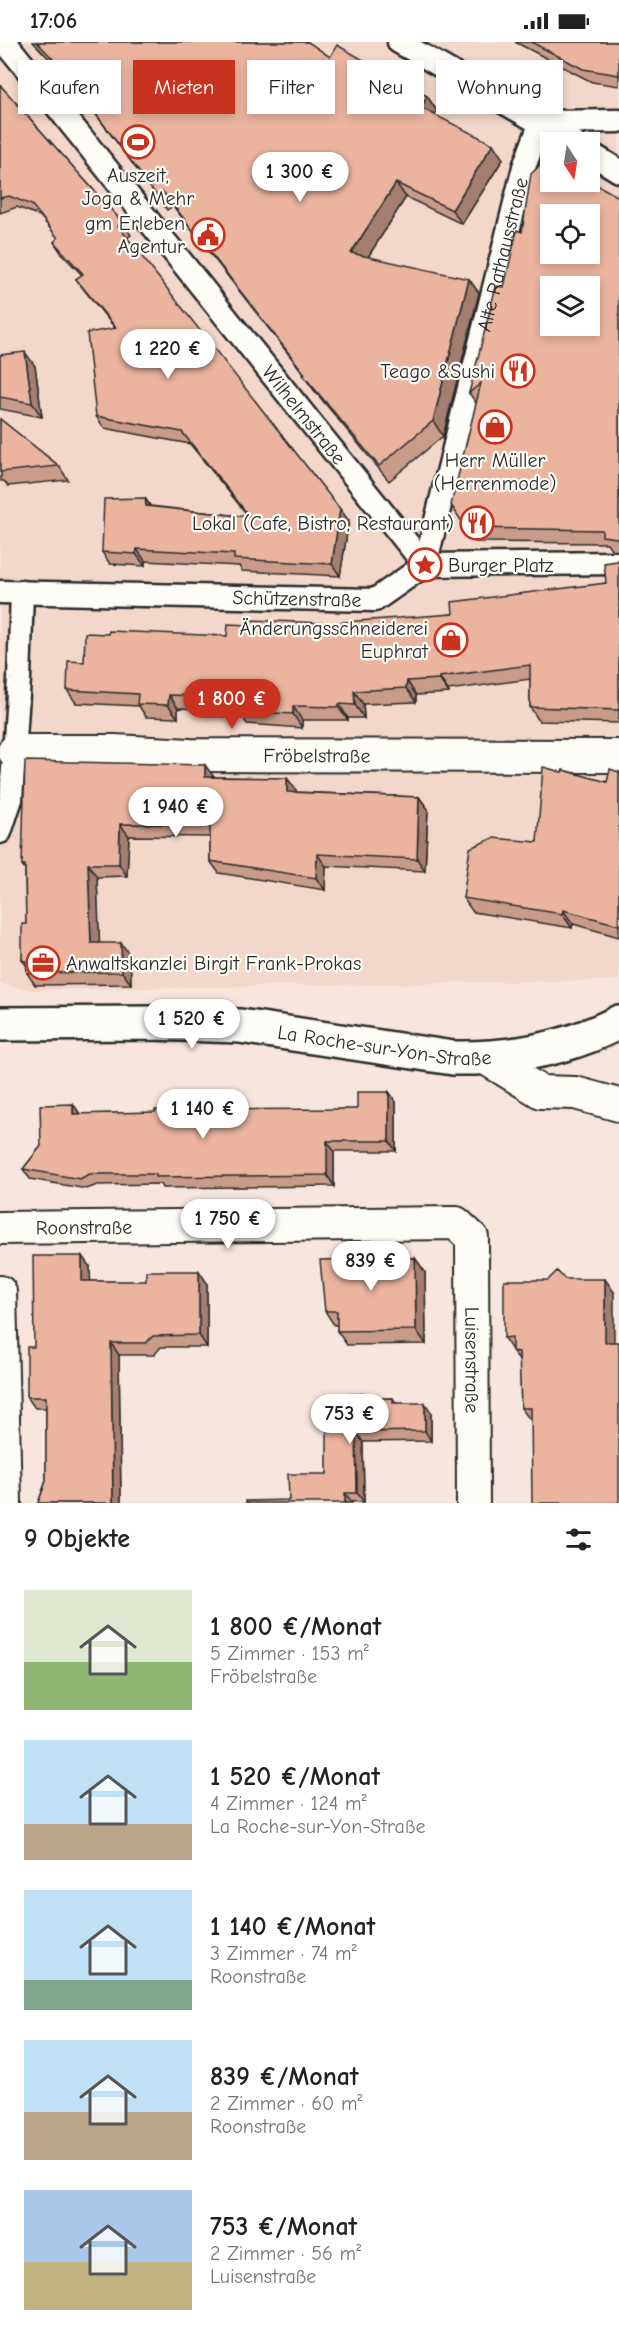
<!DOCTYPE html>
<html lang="de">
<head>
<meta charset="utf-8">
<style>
	body { margin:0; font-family:"Comic Neue",sans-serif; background:#f6f6f6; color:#222; height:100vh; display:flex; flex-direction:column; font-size:22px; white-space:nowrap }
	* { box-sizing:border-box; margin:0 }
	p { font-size:20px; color:#767676 }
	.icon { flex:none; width:33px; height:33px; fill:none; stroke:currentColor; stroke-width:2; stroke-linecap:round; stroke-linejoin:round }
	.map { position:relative; height:1461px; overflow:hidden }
	.side { display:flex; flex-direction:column; background:#fff; flex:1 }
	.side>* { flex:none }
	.top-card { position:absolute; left:18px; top:18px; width:584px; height:54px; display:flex; gap:12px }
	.needle { width:39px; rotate:168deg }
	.tools { position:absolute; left:540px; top:90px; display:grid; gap:12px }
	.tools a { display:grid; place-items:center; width:60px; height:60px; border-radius:0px; background:#fff; box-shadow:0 3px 9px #0003; font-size:30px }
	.price { position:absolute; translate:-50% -51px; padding:0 14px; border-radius:21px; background:#fff; color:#222; font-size:20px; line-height:39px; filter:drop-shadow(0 2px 3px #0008) }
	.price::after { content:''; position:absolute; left:50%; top:36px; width:18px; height:14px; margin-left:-9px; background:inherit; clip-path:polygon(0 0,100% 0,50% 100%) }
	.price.selected { background:#c8321e; color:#fff }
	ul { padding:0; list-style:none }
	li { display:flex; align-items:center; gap:18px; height:150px; padding:0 24px }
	li span { display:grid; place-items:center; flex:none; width:168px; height:120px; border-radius:0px; color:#555 }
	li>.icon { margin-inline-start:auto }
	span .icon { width:72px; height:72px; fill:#fffc; stroke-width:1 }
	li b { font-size:26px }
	h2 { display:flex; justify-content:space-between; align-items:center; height:72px; padding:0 24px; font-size:26px }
	.pill { padding:0 21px; border-radius:0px; background:#fff; box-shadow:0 3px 9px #0003; font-size:21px; line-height:54px }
	.pill.selected { background:#c8321e; color:#fff }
	.status { display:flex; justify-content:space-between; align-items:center; height:42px; padding:0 30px; background:#fff; direction:ltr }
	.status svg { height:16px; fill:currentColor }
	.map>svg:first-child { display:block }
</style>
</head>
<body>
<div class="status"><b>17:06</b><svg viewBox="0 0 49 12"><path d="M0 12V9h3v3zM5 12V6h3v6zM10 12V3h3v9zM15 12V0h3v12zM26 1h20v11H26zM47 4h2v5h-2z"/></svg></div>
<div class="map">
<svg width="619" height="1461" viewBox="0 0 619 1461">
	<rect width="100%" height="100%" fill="#f7e6dd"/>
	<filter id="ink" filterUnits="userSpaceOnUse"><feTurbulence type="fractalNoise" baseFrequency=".0167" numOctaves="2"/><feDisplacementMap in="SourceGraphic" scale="12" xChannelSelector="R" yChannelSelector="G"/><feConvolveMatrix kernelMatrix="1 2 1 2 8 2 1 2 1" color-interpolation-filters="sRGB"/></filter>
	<g filter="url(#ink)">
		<path fill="#f3d7ca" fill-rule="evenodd" d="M0 0H619V938L32 948 0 942ZM550 100H590V140H550ZM550 172H590V212H550ZM550 244H590V284H550Z"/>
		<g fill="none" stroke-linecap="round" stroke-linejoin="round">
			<g stroke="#2b2b2b" stroke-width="27">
				<g id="pedestrian">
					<path id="s1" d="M5 0 425 523"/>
					<polyline points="399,0 573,100"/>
					<polyline points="590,111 619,129"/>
					<path id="s2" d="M425 523 524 125 541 80 619 79"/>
					<path id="s3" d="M0 550 375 558 425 523 619 521"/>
					<polyline points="0,790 11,757 19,637 22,550"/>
				</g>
			</g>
			<g stroke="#2b2b2b" stroke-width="36">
				<g id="minor">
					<path id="s4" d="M14 709H114L190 713 619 714"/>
					<polyline points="487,1017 541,1050 575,1051 619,1063"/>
					<path id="s5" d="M0 1186 456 1181 472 1196 473 1461"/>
					<polyline points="0,1250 5,1461"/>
				</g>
			</g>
			<g stroke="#2b2b2b" stroke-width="38">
				<g id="tertiary">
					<path id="s6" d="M0 982 152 981 240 984 453 1016C511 1017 568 1007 619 980"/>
				</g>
			</g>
			<use href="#pedestrian" stroke="#fdfcf7" stroke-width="22"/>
			<use href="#minor" stroke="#fdfcf7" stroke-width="32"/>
			<use href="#tertiary" stroke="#fdfcf7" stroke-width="33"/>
		</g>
		<g fill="#c99b89" stroke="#2b2b2b" stroke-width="1.5">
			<polygon points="33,0 308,0 330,15 427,54 437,69 434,73 503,117 462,182 406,155 368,215 479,251 443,394 389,439 313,347 303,333 304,332 173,164 167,168 74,43"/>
			<polygon points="515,0 619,0 619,44 592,40"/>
			<polygon points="0,43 123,181 131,193 127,196 349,479 340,534 242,529 239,524 145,519 145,524 110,522 102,510 145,456 150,464 249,475 190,402 104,386 96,374 115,286 85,249 76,237 82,233 62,212 54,200 58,196 40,174 17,165 0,171"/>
			<polygon points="619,155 619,509 612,508 607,501 476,500 466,486 476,361 469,351 522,190"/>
			<polygon points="0,313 35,324 42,375 0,367"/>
			<polygon points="0,377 59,424 68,438 8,444 4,439 1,439"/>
			<polygon points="619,517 619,681 539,679 530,665 530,637 448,648 449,651 416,653 416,660 363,662 364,676 348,676 348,678 302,678 302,686 247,682 238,668 178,666 178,676 146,675 139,664 76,661 67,648 84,620 108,592 227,594 250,583 322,581 326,587 453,572 606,541"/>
			<polygon points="562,730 607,740 619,730 619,895 573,882 572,886 473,870 463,856 537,800"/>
			<polygon points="214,735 287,736 296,748 296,750 419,755 428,767 425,829 326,824 325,848 219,831 210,819 210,795 129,794 127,834 97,835 99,901 130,913 131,942 35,943 27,931 27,924 22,918 26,882 25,827 22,823"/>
			<polygon points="389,1050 396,1060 396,1109 334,1109 334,1144 163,1146 161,1142 97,1143 87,1147 30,1137 23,1127 41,1104 73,1062 80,1072 357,1067"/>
			<polygon points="415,1216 425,1230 426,1302 347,1303 337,1289 337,1283 334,1283 325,1269 388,1217"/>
			<polygon points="90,1225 90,1239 207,1241 207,1305 161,1305 154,1313 119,1313 121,1461 38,1461 46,1439 46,1366 35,1366 27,1355 34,1305"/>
			<polygon points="565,1237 614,1250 531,1379 521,1366 520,1320 504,1296"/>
			<polygon points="362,1352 365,1357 393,1356 396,1361 431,1370 431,1399 363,1400 364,1460 289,1458 327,1432"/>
		</g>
		<g fill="#a47e6f" stroke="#2b2b2b" stroke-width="1.5">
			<polygon points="427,54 437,69 431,80 421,66"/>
			<polygon points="493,102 503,117 462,182 452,168"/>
			<polygon points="396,141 406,155 361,226 351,211"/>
			<polygon points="469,237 479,251 443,394 433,379"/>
			<polygon points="25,310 35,324 42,375 32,361"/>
			<polygon points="145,456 153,468 146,464"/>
			<polygon points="340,467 349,479 340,534 332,522"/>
			<polygon points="137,507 145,519 145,524 136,512"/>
			<polygon points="322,581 331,594 321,590"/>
			<polygon points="439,635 448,648 449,651 439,637"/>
			<polygon points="407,639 416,653 416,660 406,646"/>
			<polygon points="354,649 363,662 364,676 355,663"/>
			<polygon points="169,653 178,666 178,676 168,663"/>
			<polygon points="339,662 348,676 348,678 338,665"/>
			<polygon points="293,664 302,678 302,686 293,672"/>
			<polygon points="205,723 214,735 205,735"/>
			<polygon points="287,736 296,748 295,762 287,750"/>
			<polygon points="419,755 428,767 425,829 417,817"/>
			<polygon points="120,782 129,794 127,834 119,822"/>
			<polygon points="317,812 326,824 325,848 316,836"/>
			<polygon points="88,822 97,835 100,913 91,901"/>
			<polygon points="563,868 573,882 572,886 562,872"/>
			<polygon points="121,901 130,913 131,942 122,930"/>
			<polygon points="389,1050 396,1060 396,1109 389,1099"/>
			<polygon points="73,1062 80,1072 73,1072"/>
			<polygon points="327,1099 334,1109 334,1144 327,1133"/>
			<polygon points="82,1214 90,1225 91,1250 82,1239"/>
			<polygon points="415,1216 425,1230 426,1302 416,1288"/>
			<polygon points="199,1229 207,1241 207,1305 199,1293"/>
			<polygon points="605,1237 614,1250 614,1314 605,1300"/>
			<polygon points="111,1301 119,1313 121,1461 113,1461"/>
			<polygon points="425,1361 431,1370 431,1399 425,1389"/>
			<polygon points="356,1390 363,1400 364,1460 357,1451"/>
			<polygon points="345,1451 352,1460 352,1461 345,1461"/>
		</g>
		<g fill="#eab49f" stroke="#2b2b2b" stroke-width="1.5" fill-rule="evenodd">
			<polygon points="37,0 308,0 330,15 337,3 427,54 421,66 493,102 452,168 396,141 351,211 469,237 433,379 379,424 303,333 305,332 163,150 157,154 64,29"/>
			<polygon points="531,0 619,0 619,33 583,27"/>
			<polygon points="0,43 123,181 118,184 340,467 332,522 234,517 234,512 137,507 136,512 102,510 104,457 145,456 146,464 250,475 182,390 96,374 87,291 116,286 76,237 83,232 54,200 58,196 32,163 9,154 0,156"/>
			<path d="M550 118V140L590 139 619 155V500L617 496 602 494V488L466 486 451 463 481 341 469 351 496 244 504 245 517 188 522 190 531 132 542 121 545 123ZM550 172H590V212H550ZM550 244H590V284H550Z"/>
			<polygon points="25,310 32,361 0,355 0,313"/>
			<polygon points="0,377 59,424 0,430"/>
			<polygon points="619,517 619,668 530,665 530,623 439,635 439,637 407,639 406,646 354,649 355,663 339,662 338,665 293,664 293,672 238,669 238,655 169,653 168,663 137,662 138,652 67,648 68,619 84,620 85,591 108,592 109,589 227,594 228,582 250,583 250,578 322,581 321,590 343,580 453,572 452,560 606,541 604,521 617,519"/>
			<polygon points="25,719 205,723 205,735 287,736 287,750 419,755 417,817 317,812 316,836 210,819 210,783 120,782 119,822 88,822 91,901 121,901 122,930 27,931 26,919 22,918 22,882 26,882 25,823 22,823"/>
			<polygon points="543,725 562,730 563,728 607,740 610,727 619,730 619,883 563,868 562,872 463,856 470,806 493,796 537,800"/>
			<polygon points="357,1050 389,1050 389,1099 327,1099 327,1133 156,1135 156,1132 89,1132 80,1137 23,1127 41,1104 40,1063 73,1062 73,1072 155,1070 155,1068 357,1067"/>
			<polygon points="366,1206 378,1206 388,1217 415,1216 416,1288 337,1289 337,1269 325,1269 320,1218 357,1217"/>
			<polygon points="33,1214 82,1214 82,1239 146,1239 146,1229 199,1229 199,1293 153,1294 146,1301 111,1301 113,1461 38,1461 46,1439 46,1355 27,1355 27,1305 34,1305"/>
			<polygon points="557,1229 565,1237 605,1237 605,1300 619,1300 619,1461 532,1461 531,1366 521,1366 519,1310 512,1309 512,1295 504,1296 504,1238 548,1238"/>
			<polygon points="362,1352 361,1357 393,1356 393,1361 425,1361 425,1389 356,1390 357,1451 345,1451 345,1461 246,1461 246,1459 289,1458 288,1432 327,1432 327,1353"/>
		</g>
	</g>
	<defs>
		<g id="stadium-ring" transform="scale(1.725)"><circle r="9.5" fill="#fdfcf7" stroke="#c8321e" stroke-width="1.5"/><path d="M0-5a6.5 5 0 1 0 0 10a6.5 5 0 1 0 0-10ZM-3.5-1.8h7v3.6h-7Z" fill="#c8321e"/></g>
		<g id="civic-ring" transform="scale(1.725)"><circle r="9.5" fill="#fdfcf7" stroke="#c8321e" stroke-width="1.5"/><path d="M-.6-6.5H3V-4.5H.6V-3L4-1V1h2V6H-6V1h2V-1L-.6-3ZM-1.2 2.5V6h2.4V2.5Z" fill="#c8321e"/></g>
		<g id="restaurant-ring" transform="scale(1.725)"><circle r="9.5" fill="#fdfcf7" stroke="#c8321e" stroke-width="1.5"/><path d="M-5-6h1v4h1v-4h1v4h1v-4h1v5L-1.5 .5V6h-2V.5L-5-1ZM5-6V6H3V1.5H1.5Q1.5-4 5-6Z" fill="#c8321e"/></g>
		<g id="shop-ring" transform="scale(1.725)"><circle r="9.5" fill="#fdfcf7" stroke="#c8321e" stroke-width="1.5"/><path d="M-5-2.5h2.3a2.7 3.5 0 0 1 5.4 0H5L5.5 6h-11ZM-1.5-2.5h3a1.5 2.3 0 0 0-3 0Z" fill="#c8321e"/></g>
		<g id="sight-ring" transform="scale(1.725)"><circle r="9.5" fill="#fdfcf7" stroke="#c8321e" stroke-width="1.5"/><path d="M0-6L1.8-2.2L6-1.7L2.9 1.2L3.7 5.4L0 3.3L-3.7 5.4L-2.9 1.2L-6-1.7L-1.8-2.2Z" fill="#c8321e"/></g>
		<g id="office-ring" transform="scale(1.725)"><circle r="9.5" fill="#fdfcf7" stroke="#c8321e" stroke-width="1.5"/><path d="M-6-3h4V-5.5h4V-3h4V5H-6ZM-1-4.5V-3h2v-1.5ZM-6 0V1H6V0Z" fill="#c8321e"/></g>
	</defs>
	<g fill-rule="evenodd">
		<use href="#stadium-ring" x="138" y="100"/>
		<use href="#civic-ring" x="208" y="193"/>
		<use href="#restaurant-ring" x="518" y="329"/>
		<use href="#shop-ring" x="495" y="385"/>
		<use href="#restaurant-ring" x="477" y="481"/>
		<use href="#sight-ring" x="425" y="523"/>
		<use href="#shop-ring" x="451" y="598"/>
		<use href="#office-ring" x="43" y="921"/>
	</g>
	<g text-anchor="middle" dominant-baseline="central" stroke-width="4.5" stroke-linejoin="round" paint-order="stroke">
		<g font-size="20" fill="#2b2b2b" stroke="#fdfcf7" text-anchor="end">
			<text x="138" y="133" text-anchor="middle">Auszeit,<tspan x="138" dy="23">Joga &amp; Mehr</tspan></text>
			<text x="185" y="181">gm Erleben<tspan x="185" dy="23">Agentur</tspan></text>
			<text x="495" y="329">Teago &amp;Sushi</text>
			<text x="495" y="418" text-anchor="middle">Herr Müller<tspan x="495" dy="23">(Herrenmode)</tspan></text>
			<text x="454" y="481">Lokal (Cafe, Bistro, Restaurant)</text>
			<text x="448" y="523" text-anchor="start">Burger Platz</text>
			<text x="428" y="586">Änderungsschneiderei<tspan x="428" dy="23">Euphrat</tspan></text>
			<text x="66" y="921" text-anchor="start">Anwaltskanzlei Birgit Frank-Prokas</text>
		</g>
		<g font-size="20" fill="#2b2b2b" stroke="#fdfcf7">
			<text stroke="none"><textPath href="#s2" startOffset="320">Alte Rathausstraße</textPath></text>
			<text stroke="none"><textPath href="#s1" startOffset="478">Wilhelmstraße</textPath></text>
			<text stroke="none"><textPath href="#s3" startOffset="297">Schützenstraße</textPath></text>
			<text stroke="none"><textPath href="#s4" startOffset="303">Fröbelstraße</textPath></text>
			<text stroke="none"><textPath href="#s6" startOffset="386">La Roche-sur-Yon-Straße</textPath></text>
			<text stroke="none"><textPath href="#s5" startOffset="84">Roonstraße</textPath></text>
			<text stroke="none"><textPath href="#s5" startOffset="600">Luisenstraße</textPath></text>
		</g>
	</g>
</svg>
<div class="tools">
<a><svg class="needle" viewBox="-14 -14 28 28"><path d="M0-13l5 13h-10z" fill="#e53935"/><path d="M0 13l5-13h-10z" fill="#767676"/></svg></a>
<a><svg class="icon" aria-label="locate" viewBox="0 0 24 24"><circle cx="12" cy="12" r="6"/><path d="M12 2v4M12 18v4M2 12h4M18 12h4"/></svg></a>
<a><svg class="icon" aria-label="layers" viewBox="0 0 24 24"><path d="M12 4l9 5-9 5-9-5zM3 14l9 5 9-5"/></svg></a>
</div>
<b class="price" style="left:300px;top:161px">1 300 €</b>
<b class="price" style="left:168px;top:338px">1 220 €</b>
<b class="price selected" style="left:232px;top:688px">1 800 €</b>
<b class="price" style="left:176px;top:796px">1 940 €</b>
<b class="price" style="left:192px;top:1008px">1 520 €</b>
<b class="price" style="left:203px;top:1098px">1 140 €</b>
<b class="price" style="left:228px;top:1208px">1 750 €</b>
<b class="price" style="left:371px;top:1250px">839 €</b>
<b class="price" style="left:350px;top:1403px">753 €</b>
<div class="top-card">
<a class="pill">Kaufen</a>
<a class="pill selected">Mieten</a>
<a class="pill">Filter</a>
<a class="pill">Neu</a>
<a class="pill">Wohnung</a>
</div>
</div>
<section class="side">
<h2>9 Objekte<svg class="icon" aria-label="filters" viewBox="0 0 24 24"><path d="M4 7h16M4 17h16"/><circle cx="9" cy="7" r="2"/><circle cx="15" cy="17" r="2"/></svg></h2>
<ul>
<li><span style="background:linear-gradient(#dfe7d0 60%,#8fb573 0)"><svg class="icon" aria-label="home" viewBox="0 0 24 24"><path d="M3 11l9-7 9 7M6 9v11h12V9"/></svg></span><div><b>1 800 €/Monat</b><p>5 Zimmer · 153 m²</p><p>Fröbelstraße</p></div></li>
<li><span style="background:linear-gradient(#bfe0f5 70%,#b9a48a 0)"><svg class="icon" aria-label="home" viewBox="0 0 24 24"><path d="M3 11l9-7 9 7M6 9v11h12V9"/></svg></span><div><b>1 520 €/Monat</b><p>4 Zimmer · 124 m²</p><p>La Roche-sur-Yon-Straße</p></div></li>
<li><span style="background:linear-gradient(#bfe0f5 75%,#7fa58c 0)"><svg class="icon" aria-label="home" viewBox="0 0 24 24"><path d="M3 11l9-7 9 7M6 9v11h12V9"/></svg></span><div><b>1 140 €/Monat</b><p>3 Zimmer · 74 m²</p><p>Roonstraße</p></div></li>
<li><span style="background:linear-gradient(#bfe0f5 60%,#b9a48a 0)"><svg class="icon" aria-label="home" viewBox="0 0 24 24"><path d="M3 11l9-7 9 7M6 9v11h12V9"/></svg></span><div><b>839 €/Monat</b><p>2 Zimmer · 60 m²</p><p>Roonstraße</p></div></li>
<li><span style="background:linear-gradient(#a9c7e8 60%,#c2b280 0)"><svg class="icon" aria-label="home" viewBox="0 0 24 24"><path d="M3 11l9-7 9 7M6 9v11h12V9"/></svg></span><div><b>753 €/Monat</b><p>2 Zimmer · 56 m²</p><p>Luisenstraße</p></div></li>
</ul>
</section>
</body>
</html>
